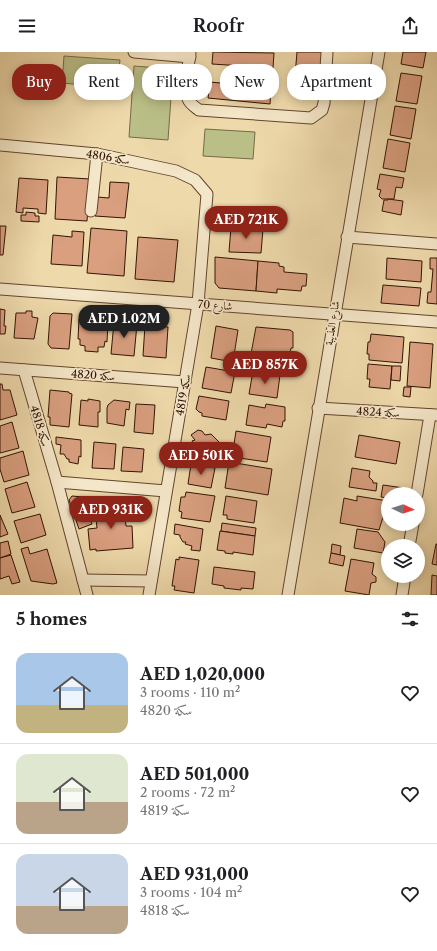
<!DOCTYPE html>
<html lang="en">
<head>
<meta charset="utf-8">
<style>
	body { margin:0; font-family:"Libre Caslon Text",Amiri,serif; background:#f2f2f2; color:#202124; height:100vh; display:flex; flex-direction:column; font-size:15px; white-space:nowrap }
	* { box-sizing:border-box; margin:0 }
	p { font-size:13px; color:#757577 }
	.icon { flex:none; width:22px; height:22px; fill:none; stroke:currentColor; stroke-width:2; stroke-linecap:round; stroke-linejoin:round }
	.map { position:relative; height:543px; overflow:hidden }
	.panel { display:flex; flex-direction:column; background:#fff; flex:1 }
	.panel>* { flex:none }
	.banner { position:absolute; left:12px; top:12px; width:413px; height:36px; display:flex; gap:8px }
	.needle { width:26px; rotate:94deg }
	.controls { position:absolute; left:381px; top:435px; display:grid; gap:8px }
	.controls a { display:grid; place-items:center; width:44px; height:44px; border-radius:50%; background:#fff; box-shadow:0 2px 10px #0003; font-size:20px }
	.price { position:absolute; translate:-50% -34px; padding:0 9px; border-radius:14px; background:#8f2418; color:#fff; font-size:13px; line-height:26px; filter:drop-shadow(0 1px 2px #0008) }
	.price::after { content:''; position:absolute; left:50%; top:24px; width:12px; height:9px; margin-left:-6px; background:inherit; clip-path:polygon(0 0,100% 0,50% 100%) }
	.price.active { background:#222; color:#fff }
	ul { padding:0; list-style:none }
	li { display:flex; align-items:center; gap:12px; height:100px; padding:0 16px }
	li+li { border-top:1px solid #e0e0e0 }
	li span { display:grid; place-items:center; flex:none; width:112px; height:80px; border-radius:12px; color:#555 }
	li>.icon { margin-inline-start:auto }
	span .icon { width:48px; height:48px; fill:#fffc; stroke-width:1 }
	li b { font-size:17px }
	h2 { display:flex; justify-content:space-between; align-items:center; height:48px; padding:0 16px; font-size:17px }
	.pill { padding:0 14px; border-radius:16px; background:#fff; box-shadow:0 2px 10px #0003; font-size:14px; line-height:36px }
	.pill.active { background:#8f2418; color:#fff }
	header { display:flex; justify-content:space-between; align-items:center; height:52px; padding:0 16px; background:#fff; font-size:18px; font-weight:600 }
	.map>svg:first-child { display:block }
</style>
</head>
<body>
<header><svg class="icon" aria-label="menu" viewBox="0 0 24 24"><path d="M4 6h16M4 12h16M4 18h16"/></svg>Roofr<svg class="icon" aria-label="share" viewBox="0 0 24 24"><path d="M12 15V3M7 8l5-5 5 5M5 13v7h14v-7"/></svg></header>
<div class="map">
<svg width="437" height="543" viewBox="0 0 437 543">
	<rect width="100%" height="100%" fill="#eed9ab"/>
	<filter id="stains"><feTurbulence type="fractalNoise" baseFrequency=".005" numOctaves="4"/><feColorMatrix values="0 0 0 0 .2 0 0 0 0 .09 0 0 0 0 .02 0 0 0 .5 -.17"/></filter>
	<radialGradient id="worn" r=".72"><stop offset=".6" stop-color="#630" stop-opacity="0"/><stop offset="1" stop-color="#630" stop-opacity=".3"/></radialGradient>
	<g fill="#babf88" stroke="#776a46">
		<polygon points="64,4 120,8 117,36 62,31"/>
		<polygon points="134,14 173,17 168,88 129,85"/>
		<polygon points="205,77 255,80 253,107 203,104"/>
	</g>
	<g fill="#d99f7f" stroke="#341404">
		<polygon points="213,0 274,1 273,16 212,12"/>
		<polygon points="297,0 324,0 322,27 295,24"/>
		<polygon points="403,0 426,0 423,16 401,12"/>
		<polygon points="401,21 422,24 417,52 396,49"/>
		<polygon points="210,30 271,36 270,52 208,46"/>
		<polygon points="395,54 416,57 411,87 390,83"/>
		<polygon points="388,87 410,91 405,120 383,116"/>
		<polygon points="380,122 404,126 402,136 396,135 394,147 382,147 379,144 381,138 377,137"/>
		<polygon points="57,125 90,127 87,169 55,167"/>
		<polygon points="19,126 48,128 46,162 38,161 38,157 23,156 23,161 16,160"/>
		<polygon points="110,130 129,131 125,166 95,164 97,145 109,146"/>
		<polygon points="388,147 403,149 401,163 382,159 384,148 388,148"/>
		<polygon points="26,160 35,161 35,164 39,164 39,170 21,169 21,163 26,163"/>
		<polygon points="0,174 6,174 3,203 0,203"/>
		<polygon points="231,175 263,177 261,201 229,200"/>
		<polygon points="91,176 127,179 124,224 87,221"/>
		<polygon points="72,179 84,180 82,214 51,212 53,183 72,185"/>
		<polygon points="138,185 178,188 174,230 135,227"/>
		<polygon points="215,205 258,209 256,239 219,236 215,231"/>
		<polygon points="387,206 422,209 421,230 386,227"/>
		<polygon points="430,206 437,206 437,252 427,251 428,240 431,240 433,217 430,217"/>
		<polygon points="258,209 279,211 279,214 284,215 284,220 307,222 306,234 302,234 301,239 277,237 277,241 256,239"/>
		<polygon points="383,233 421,236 419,254 381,251"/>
		<polygon points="0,257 5,258 4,274 6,274 5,282 0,282"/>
		<polygon points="26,259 32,259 32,265 38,266 34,287 14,286 16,261 26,261"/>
		<polygon points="53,261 72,262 69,297 51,296 48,292 50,264"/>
		<polygon points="79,267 99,271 99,269 108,270 107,290 105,289 104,295 98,295 98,300 85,299 85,294 80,293 80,287 78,287"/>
		<polygon points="114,270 137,272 134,304 111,302"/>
		<polygon points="145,273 168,275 166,306 143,304"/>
		<polygon points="216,274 238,278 233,310 211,306"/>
		<polygon points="256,275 290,278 293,280 293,296 291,296 288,314 250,307"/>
		<polygon points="371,282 404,285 402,311 369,308 369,302 367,302 368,290 370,290"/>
		<polygon points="410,290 433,292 430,336 407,334"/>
		<polygon points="368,312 392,314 390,337 369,335 370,327 367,327"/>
		<polygon points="392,314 401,314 400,329 391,328"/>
		<polygon points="206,315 235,320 231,341 202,336"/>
		<polygon points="253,319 280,323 277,346 249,342"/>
		<polygon points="0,332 2,332 3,338 10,338 17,363 0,368"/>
		<polygon points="404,335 411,335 410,345 403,344"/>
		<polygon points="50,338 69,340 69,341 72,342 69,375 50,373 50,365 48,365"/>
		<polygon points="199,344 229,349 226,368 202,364 202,361 199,360 196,357"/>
		<polygon points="88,347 100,349 100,360 98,360 98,375 79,373 81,348 88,349"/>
		<polygon points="114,348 130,350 129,358 126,357 124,374 107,371 107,356 108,353"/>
		<polygon points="136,352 155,353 153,382 134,380"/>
		<polygon points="266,352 285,355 285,369 283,369 282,375 267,372 266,376 246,373 249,353 265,356"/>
		<polygon points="12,370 19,396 0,401 0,374"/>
		<polygon points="198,378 202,379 205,383 211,382 220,391 219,395 208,403 205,402 202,398 197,400 192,389 195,388 191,383"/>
		<polygon points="236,379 271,385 267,410 232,405"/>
		<polygon points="359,383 400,390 396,412 355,405"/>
		<polygon points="56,385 81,388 81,405 79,404 78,412 69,410 69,407 67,407 64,402 60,402 61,393 56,392"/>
		<polygon points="94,390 116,392 114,417 92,416"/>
		<polygon points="123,395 144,397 142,420 121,419"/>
		<polygon points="23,399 29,423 4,430 0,417 0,406"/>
		<polygon points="229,410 272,417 268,443 225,436"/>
		<polygon points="191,412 215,416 211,436 188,432"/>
		<polygon points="352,416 370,419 369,425 373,429 373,431 377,431 376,439 349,435"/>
		<polygon points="27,430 35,455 12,461 5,437"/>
		<polygon points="383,433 404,436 403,442 388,442 388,446 381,445"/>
		<polygon points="186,440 215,444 210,470 181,466 182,460 179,459 181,445 185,445"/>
		<polygon points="72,444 83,445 92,472 79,477 69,448"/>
		<polygon points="226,444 257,449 254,471 227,467 227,463 223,463"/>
		<polygon points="357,444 388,449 388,457 386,457 384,462 379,478 340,471 344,446 357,449"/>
		<polygon points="124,454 126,474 132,474 133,496 96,499 96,497 90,498 88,477 97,476 95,456"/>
		<polygon points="40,462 46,483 21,491 14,469"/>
		<polygon points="0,463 8,482 0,485"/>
		<polygon points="222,471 256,476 255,484 221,479"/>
		<polygon points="175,472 203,477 200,499 191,498 192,494 185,492 186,490 183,490 180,485 180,483 174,482"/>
		<polygon points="357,477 378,480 385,490 383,501 354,496"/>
		<polygon points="220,479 255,484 253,503 233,500 233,502 225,501 225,499 217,498"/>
		<polygon points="8,489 11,502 0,506 0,491"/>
		<polygon points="332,492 341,494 340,503 331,501"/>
		<polygon points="436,492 437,492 437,513 432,512"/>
		<polygon points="28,495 30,502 47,497 57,531 53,532 31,529 21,497"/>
		<polygon points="331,501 345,504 343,514 329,511"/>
		<polygon points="11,503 20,530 12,532 9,524 0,527 0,506"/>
		<polygon points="179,505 199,508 194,541 174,538 175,534 172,534 176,507 179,508"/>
		<polygon points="351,507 374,511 372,522 376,525 376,530 371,531 369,543 345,539"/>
		<polygon points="214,515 255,520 253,537 241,536 241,538 224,536 224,534 212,532"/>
		<polygon points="432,523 437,524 437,543 431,543"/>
	</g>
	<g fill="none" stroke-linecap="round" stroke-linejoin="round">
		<g stroke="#62452e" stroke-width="13">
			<g id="minor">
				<polyline points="134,0 190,5"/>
				<path d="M190 0C189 14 183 34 188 47 190 52 195 55 199 58L311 66 322 58 324 51 327 0"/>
				<polyline points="0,93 97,102 176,119 195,128 207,142 198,252 149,543"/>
				<polyline points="91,159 97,102"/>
				<polyline points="347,185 437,192"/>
				<polyline points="0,237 437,270"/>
				<polyline points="0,316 185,330"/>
				<polyline points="24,318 57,430 87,543"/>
				<polyline points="318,356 437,363"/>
				<polyline points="57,430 166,439"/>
				<polyline points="417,442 430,363"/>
				<polyline points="409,494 413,472"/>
				<polyline points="83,528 151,529"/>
				<polyline points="288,543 379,0"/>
				<polyline points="402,543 405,524"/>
			</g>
		</g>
		<use href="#minor" stroke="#f4e6c8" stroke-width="11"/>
	</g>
	<g text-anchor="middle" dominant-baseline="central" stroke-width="3.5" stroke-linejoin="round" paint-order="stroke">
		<g font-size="11" fill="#341404" stroke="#f4e6c8">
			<text transform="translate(108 105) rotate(9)">سكة 4806</text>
			<text transform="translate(215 253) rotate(4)">شارع 70</text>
			<text transform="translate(332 271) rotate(-81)">شارع العذيبة</text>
			<text transform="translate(93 323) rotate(4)">سكة 4820</text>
			<text transform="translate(183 343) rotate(-80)">سكة 4819</text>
			<text transform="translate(378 360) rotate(3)">سكة 4824</text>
			<text transform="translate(40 374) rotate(73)">سكة 4818</text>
		</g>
	</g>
	<rect width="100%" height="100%" filter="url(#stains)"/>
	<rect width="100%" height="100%" fill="url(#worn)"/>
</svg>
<div class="controls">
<a><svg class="needle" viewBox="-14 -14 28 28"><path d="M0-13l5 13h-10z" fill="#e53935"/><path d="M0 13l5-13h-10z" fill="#757577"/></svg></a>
<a><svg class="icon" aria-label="layers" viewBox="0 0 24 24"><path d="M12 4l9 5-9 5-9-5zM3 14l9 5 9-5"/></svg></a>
</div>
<b class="price" style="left:246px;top:188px">AED 721K</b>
<b class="price active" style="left:124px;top:287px">AED 1.02M</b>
<b class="price" style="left:265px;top:333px">AED 857K</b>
<b class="price" style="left:201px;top:424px">AED 501K</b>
<b class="price" style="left:111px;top:478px">AED 931K</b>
<div class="banner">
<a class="pill active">Buy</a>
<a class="pill">Rent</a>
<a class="pill">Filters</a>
<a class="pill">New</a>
<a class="pill">Apartment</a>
</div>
</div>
<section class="panel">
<h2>5 homes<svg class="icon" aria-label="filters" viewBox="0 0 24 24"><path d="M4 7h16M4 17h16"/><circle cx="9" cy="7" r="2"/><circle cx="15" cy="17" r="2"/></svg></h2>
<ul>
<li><span style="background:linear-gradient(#a9c7e8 65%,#c2b280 0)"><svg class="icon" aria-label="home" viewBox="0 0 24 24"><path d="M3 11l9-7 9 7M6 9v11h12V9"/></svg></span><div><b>AED 1,020,000</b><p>3 rooms · 110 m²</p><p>سكة 4820</p></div><svg class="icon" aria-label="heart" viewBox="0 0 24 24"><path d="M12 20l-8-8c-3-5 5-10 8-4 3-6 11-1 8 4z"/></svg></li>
<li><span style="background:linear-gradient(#dfe7d0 60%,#b9a48a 0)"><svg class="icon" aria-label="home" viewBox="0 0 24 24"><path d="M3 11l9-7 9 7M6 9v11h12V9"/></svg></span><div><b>AED 501,000</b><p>2 rooms · 72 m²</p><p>سكة 4819</p></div><svg class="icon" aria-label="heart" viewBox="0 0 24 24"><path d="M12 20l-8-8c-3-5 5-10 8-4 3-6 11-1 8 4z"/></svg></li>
<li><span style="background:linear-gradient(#c9d6e8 65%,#b9a48a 0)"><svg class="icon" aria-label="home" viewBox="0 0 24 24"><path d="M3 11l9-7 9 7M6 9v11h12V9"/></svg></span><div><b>AED 931,000</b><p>3 rooms · 104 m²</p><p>سكة 4818</p></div><svg class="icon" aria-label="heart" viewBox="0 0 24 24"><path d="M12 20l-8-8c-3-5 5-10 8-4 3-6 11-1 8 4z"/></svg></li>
</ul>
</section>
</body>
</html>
